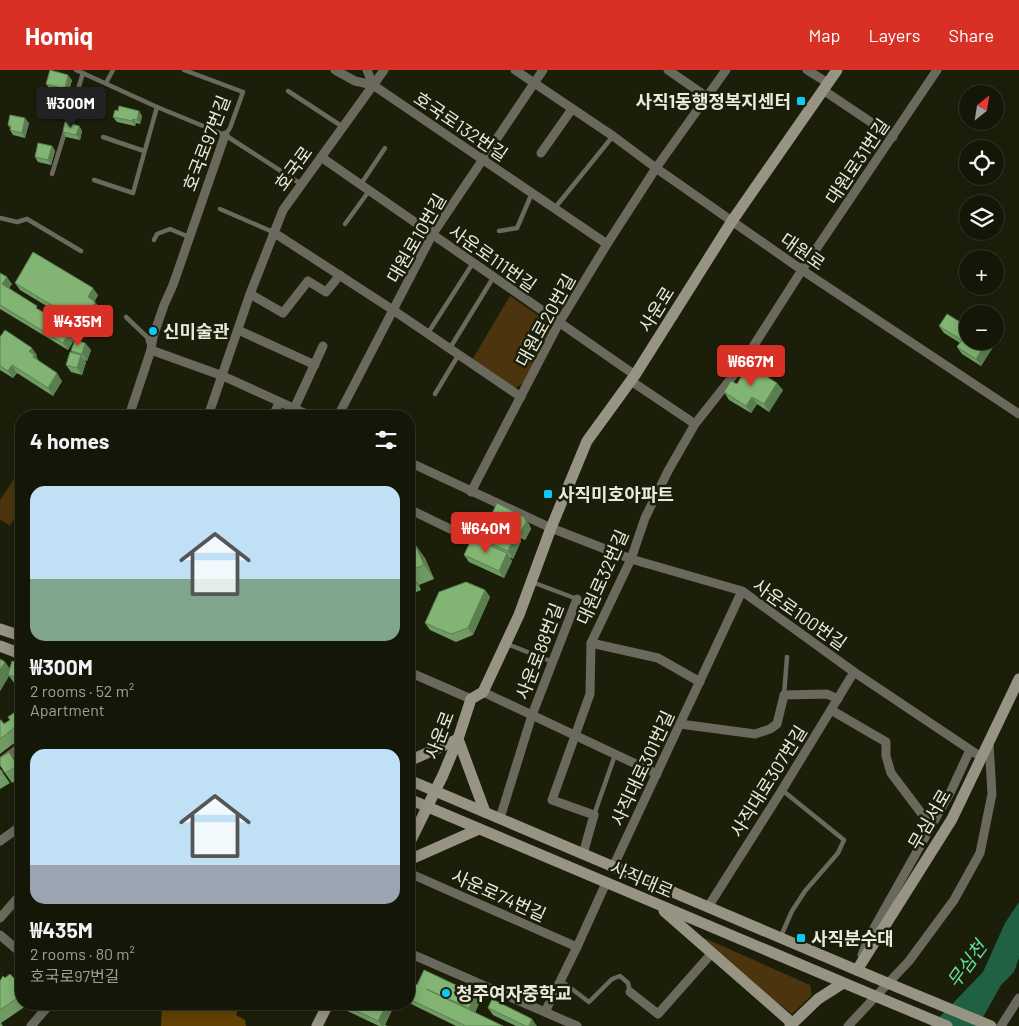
<!DOCTYPE html>
<html lang="en">
<head>
<meta charset="utf-8">
<style>
	body { margin:0; font-family:Barlow,"Noto Sans KR",sans-serif; background:#212416; color:#f1f3f6; height:100vh; display:flex; flex-direction:column; font-size:19px; white-space:nowrap }
	* { box-sizing:border-box; margin:0 }
	p { font-size:16px; color:#9d9f9c }
	.icon { flex:none; width:28px; height:28px; fill:none; stroke:currentColor; stroke-width:2; stroke-linecap:round; stroke-linejoin:round }
	.map { position:relative; flex:1; overflow:hidden }
	.details { position:absolute; left:15px; top:340px; width:400px; height:600px; display:flex; flex-direction:column; background:#141708; border-radius:20px; box-shadow:0 2px 12px #0003,0 0 0 1px #333629 }
	.details>* { flex:none }
	.needle { width:32px; rotate:30deg }
	.buttons { position:absolute; left:959px; top:15px; display:grid; gap:10px }
	.buttons a { display:grid; place-items:center; width:45px; height:45px; border-radius:50%; background:#141708; box-shadow:0 2px 12px #0003,0 0 0 1px #333629; font-size:25px }
	.price { position:absolute; translate:-50% -42px; padding:0 11px; border-radius:5px; background:#d93025; color:#fff; font-size:16px; line-height:32px; filter:drop-shadow(0 1px 2px #0008) }
	.price::after { content:''; position:absolute; left:50%; top:30px; width:15px; height:11px; margin-left:-8px; background:inherit; clip-path:polygon(0 0,100% 0,50% 100%) }
	.price.active { background:#222; color:#fff }
	ul { padding:0; list-style:none }
	li { display:grid; align-content:center; gap:10px; height:265px; padding:0 15px }
	li span { display:grid; place-items:center; height:155px; border-radius:15px; color:#555 }
	li>.icon { margin-inline-start:auto }
	span .icon { width:90px; height:90px; fill:#fffc; stroke-width:1 }
	li b { font-size:21px }
	h2 { display:flex; justify-content:space-between; align-items:center; height:60px; padding:0 15px; font-size:21px }
	header { display:flex; align-items:center; gap:30px; box-sizing:border-box; height:70px; padding:0 25px; background:#d93025; color:#fff }
	header strong { font-size:24px }
	nav { display:flex; gap:28px; margin-inline-start:auto; font-size:18px }
	.map>svg:first-child { display:block }
</style>
</head>
<body>
<header>
<strong>Homiq</strong>
<nav><a>Map</a><a>Layers</a><a>Share</a></nav>
</header>
<div class="map">
<svg width="1019" height="956" viewBox="0 0 1019 956">
	<rect width="100%" height="100%" fill="#1b1f0a"/>
	<g fill="#4c350e">
		<polygon points="510,226 549,253 551,261 524,313 515,318 472,290"/>
		<polygon points="14,409 21,414 21,438 10,456 0,449 0,430"/>
		<polygon points="693,863 810,915 812,925 792,944 719,888"/>
	</g>
	<polygon fill="#634102" points="162,934 240,934 236,945 245,950 246,956 161,956"/>
	<polygon fill="#206143" points="1019,832 1019,888 1014,902 1001,915 978,956 931,956 983,902 1005,853"/>
	<g fill="none" stroke-linecap="round" stroke-linejoin="round">
		<g stroke="#6b695e" stroke-width="4.5">
			<polyline points="76,0 157,37 225,65 301,114"/>
			<polyline points="184,0 243,22 230,58 225,65"/>
			<polyline points="106,13 113,0"/>
			<polyline points="288,21 343,57"/>
			<polyline points="103,67 144,81"/>
			<polyline points="52,104 83,3"/>
			<polyline points="94,110 133,123 157,37"/>
			<polyline points="361,114 385,78"/>
			<polyline points="220,139 273,162"/>
			<polyline points="554,139 613,66"/>
			<polyline points="0,148 17,152 27,149 81,181"/>
			<polyline points="345,154 369,121"/>
			<polyline points="499,161 517,158 532,123"/>
			<polyline points="154,170 157,164 170,159 189,167"/>
			<polyline points="126,247 147,267 149,274"/>
			<polyline points="428,263 473,193"/>
			<polyline points="450,278 493,208"/>
			<polyline points="435,324 459,284"/>
			<polyline points="532,512 577,529"/>
			<polyline points="507,574 553,592"/>
			<polyline points="784,625 787,587"/>
			<polyline points="594,745 615,685"/>
			<polyline points="781,866 792,841 805,821 838,783 844,770 782,720"/>
			<polyline points="560,910 589,932 612,909 620,906 628,913 630,922"/>
		</g>
		<g stroke="#6b695e" stroke-width="9">
			<polyline points="335,0 355,11 373,15 607,174"/>
			<polyline points="367,0 373,15"/>
			<polyline points="515,0 613,66 656,98 802,200 1019,344"/>
			<polyline points="668,0 707,27"/>
			<polyline points="807,0 828,13"/>
			<polyline points="823,20 893,67"/>
			<polyline points="541,83 572,39"/>
			<polyline points="321,87 635,305"/>
			<polyline points="273,162 393,240 521,327"/>
			<polyline points="250,224 283,243 308,211 326,222 340,205"/>
			<polyline points="238,260 315,295"/>
			<polyline points="151,280 223,306 311,346"/>
			<polyline points="631,311 695,354"/>
			<polyline points="294,339 323,276"/>
			<polyline points="129,346 151,280 153,267 164,235 173,215 225,65"/>
			<polyline points="208,346 250,224 283,140 384,0"/>
			<polyline points="273,346 279,333"/>
			<polyline points="338,346 432,165 543,0"/>
			<polyline points="409,392 551,458 631,489 742,521 854,602 981,687"/>
			<polyline points="471,422 559,253 607,174 656,98 726,0"/>
			<polyline points="409,439 481,474"/>
			<polyline points="591,573 658,588 700,612"/>
			<polyline points="409,602 471,629"/>
			<polyline points="483,622 657,704"/>
			<polyline points="831,640 886,672 886,686 891,703 931,756"/>
			<polyline points="680,654 755,664 770,659 777,654 784,625 827,624 838,629"/>
			<polyline points="0,692 21,677"/>
			<polyline points="500,748 532,645 577,529"/>
			<polyline points="0,771 21,756"/>
			<polyline points="583,784 594,745 552,730 590,624 591,573 631,489 645,448 668,401 695,354 740,297 802,200 937,0"/>
			<polyline points="613,797 742,521"/>
			<polyline points="409,803 577,877"/>
			<polyline points="708,837 782,720 854,602"/>
			<polyline points="0,848 21,824"/>
			<polyline points="0,865 21,883"/>
			<polyline points="409,883 577,956"/>
			<polyline points="862,885 869,867 951,721 970,680"/>
			<polyline points="630,922 658,944 712,883"/>
			<polyline points="545,942 577,877 606,813"/>
			<polyline points="31,956 50,934"/>
			<polyline points="848,956 909,891 954,830 980,783 992,724 989,673"/>
			<polyline points="1001,956 1019,928"/>
		</g>
		<g stroke="#989484" stroke-width="11">
			<polyline points="0,559 21,566"/>
			<polyline points="0,576 21,584"/>
			<polyline points="458,669 485,742"/>
			<polyline points="409,691 458,669"/>
			<polyline points="409,710 873,907"/>
			<polyline points="409,729 863,921"/>
			<polyline points="409,774 443,705 458,669 471,629 483,622 519,545 551,458 587,371 635,305 732,151 837,0"/>
			<polyline points="409,790 479,759"/>
			<polyline points="664,841 792,953"/>
			<polyline points="857,900 952,749 1019,609"/>
			<polyline points="317,956 328,934"/>
			<polyline points="790,956 818,929 843,913"/>
		</g>
		<g stroke="#989484" stroke-width="11">
			<polyline points="873,907 991,956"/>
			<polyline points="863,921 947,956"/>
		</g>
	</g>
	<g fill="#709b63">
		<polygon points="72,10 68,24 50,19 46,14"/>
		<polygon points="118,41 139,41 142,46 140,54 136,53 135,56 117,52 113,47"/>
		<polygon points="29,53 25,68 13,65 10,60 10,58 8,55"/>
		<polygon points="79,56 82,61 80,70 66,67 63,62"/>
		<polygon points="52,76 55,81 51,95 38,92 35,87"/>
		<polygon points="0,203 12,214 9,218 40,241 71,259 76,267 68,280 0,239"/>
		<polygon points="15,213 98,225 94,232 101,239 88,261 20,220"/>
		<polygon points="939,256 993,277 981,296 962,284 957,277 960,273 944,263"/>
		<polygon points="0,267 37,285 36,286 39,291 62,311 53,326 17,303 13,308 0,300"/>
		<polygon points="85,273 91,280 87,291 84,290 86,292 82,305 71,302 66,295 73,283 71,281"/>
		<polygon points="737,314 783,320 769,342 757,334 751,343 729,330 724,322"/>
		<polygon points="490,448 529,454 531,459 525,470 519,467 521,471 513,489 510,487 512,491 504,508 469,492 464,485 484,473 481,469 493,453"/>
		<polygon points="409,477 425,488 434,509 419,515 421,520 414,523 416,528 409,531"/>
		<polygon points="485,520 490,527 473,565 456,572 430,560 425,553"/>
		<polygon points="5,592 10,599 21,594 21,616 15,614 9,606 0,621"/>
		<polygon points="21,638 21,668 0,684 0,650 4,654 10,650"/>
		<polygon points="16,692 21,700 21,707 12,713 5,703"/>
		<polygon points="0,699 10,713 0,719"/>
		<polygon points="5,908 21,916 21,934 32,934 28,937 26,936 1,953 3,956 0,956 0,911"/>
		<polygon points="409,910 417,915 480,931 475,943 503,956 456,956 409,933"/>
		<polygon points="340,934 395,934 385,955 388,956 379,956 343,939"/>
		<polygon points="488,938 537,956 516,956 493,945"/>
	</g>
	<g fill="#5b7e50">
		<polygon points="68,5 72,10 68,24 65,19"/>
		<polygon points="139,41 142,46 140,54 137,50"/>
		<polygon points="25,48 29,53 25,68 22,63"/>
		<polygon points="133,49 136,53 135,56 132,51"/>
		<polygon points="79,56 82,61 80,70 76,65"/>
		<polygon points="52,76 55,81 51,95 48,90"/>
		<polygon points="7,207 12,214 7,221 2,214"/>
		<polygon points="93,218 98,225 93,235 88,227"/>
		<polygon points="95,232 101,239 88,261 83,254"/>
		<polygon points="71,259 76,267 68,280 63,273"/>
		<polygon points="987,271 989,271 993,277 981,296 976,289"/>
		<polygon points="85,273 91,280 87,291 82,284"/>
		<polygon points="32,278 37,285 36,286 39,292 38,294 29,281"/>
		<polygon points="81,285 86,292 82,305 77,298"/>
		<polygon points="12,295 17,303 13,308 8,301"/>
		<polygon points="57,303 62,311 53,326 48,318"/>
		<polygon points="777,313 783,320 769,342 764,334"/>
		<polygon points="752,327 757,334 751,343 746,336"/>
		<polygon points="524,447 529,454 531,459 525,470 520,463"/>
		<polygon points="516,463 521,471 513,489 508,481"/>
		<polygon points="415,474 425,488 434,509 424,495"/>
		<polygon points="507,483 512,491 504,508 499,501"/>
		<polygon points="409,501 419,515 421,520 411,506"/>
		<polygon points="409,516 414,523 416,528 409,518"/>
		<polygon points="485,520 490,527 473,565 468,558"/>
		<polygon points="5,592 12,602 8,605 9,606 0,621 0,600"/>
		<polygon points="475,924 480,931 474,945 469,938"/>
		<polygon points="387,934 395,934 384,956 382,956 378,951"/>
		<polygon points="532,949 537,956 529,956"/>
	</g>
	<g fill="#82b473" stroke="#5b7e50">
		<polygon points="50,0 68,5 65,19 46,14"/>
		<polygon points="119,36 139,41 137,50 133,49 132,51 113,47 115,40 118,41"/>
		<polygon points="10,45 25,48 22,63 10,60 11,56 8,55"/>
		<polygon points="65,52 79,56 76,65 63,62"/>
		<polygon points="38,73 52,76 48,90 35,87"/>
		<polygon points="33,182 93,218 88,227 95,232 83,254 15,213"/>
		<polygon points="0,203 7,207 2,214 37,236 36,238 71,259 63,273 0,235"/>
		<polygon points="947,244 968,257 968,271 987,271 976,289 957,277 962,270 939,256"/>
		<polygon points="5,260 32,278 29,281 34,285 33,287 57,303 48,318 12,295 8,301 0,296 0,267"/>
		<polygon points="75,270 85,273 82,284 71,281"/>
		<polygon points="70,282 81,285 77,298 66,295"/>
		<polygon points="748,295 777,313 764,334 752,327 746,336 724,322 731,311 737,314"/>
		<polygon points="497,433 524,447 526,452 520,463 490,448"/>
		<polygon points="489,451 516,463 508,481 481,469"/>
		<polygon points="472,468 507,483 499,501 464,485"/>
		<polygon points="415,474 424,495 409,501 411,506 409,507 409,477"/>
		<polygon points="466,512 485,520 468,558 451,564 425,553 439,522"/>
		<polygon points="0,589 5,592 0,600"/>
		<polygon points="12,591 21,594 21,609 8,605"/>
		<polygon points="21,638 21,653 0,669 0,650 1,650 4,654 10,650 8,647"/>
		<polygon points="21,674 21,692 13,679"/>
		<polygon points="9,682 18,696 5,703 0,695 0,688"/>
		<polygon points="0,699 3,703 0,705"/>
		<polygon points="424,900 475,924 469,938 426,919 503,956 464,956 464,955 409,929 409,910 417,915"/>
		<polygon points="10,904 21,916 21,928 19,927 0,940 0,911 3,906 5,908"/>
		<polygon points="492,929 532,949 529,956 526,956 488,938"/>
		<polygon points="342,934 387,934 378,951"/>
	</g>
	<g fill="#09cafa" stroke="#1b1f0a" stroke-width="2">
		<rect x="796" y="26" width="10" height="10" rx="2.5"/>
		<circle cx="153" cy="261" r="5"/>
		<rect x="543" y="419" width="10" height="10" rx="2.5"/>
		<rect x="796" y="863" width="10" height="10" rx="2.5"/>
		<circle cx="446" cy="923" r="5"/>
	</g>
	<g text-anchor="middle" dominant-baseline="central" stroke-width="5" stroke-linejoin="round" paint-order="stroke">
		<g font-size="18" font-weight="bold" fill="#e8ebde" stroke="#1b1f0a" text-anchor="start">
			<text x="791" y="31" text-anchor="end">사직1동행정복지센터</text>
			<text x="163" y="261">신미술관</text>
			<text x="558" y="424">사직미호아파트</text>
			<text x="811" y="868">사직분수대</text>
			<text x="456" y="923">청주여자중학교</text>
		</g>
		<g font-size="18" fill="#e8ebde" stroke="#1b1f0a">
			<text transform="translate(461 56) rotate(34)">호국로132번길</text>
			<text transform="translate(206 73) rotate(-69)">호국로97번길</text>
			<text transform="translate(857 91) rotate(-56)">대원로31번길</text>
			<text transform="translate(293 98) rotate(-54)">호국로</text>
			<text transform="translate(416 168) rotate(-60)">대원로10번길</text>
			<text transform="translate(803 181) rotate(35)">대원로</text>
			<text transform="translate(493 188) rotate(35)">사운로111번길</text>
			<text transform="translate(656 239) rotate(-58)">사운로</text>
			<text transform="translate(545 250) rotate(-61)">대원로20번길</text>
			<text transform="translate(602 507) rotate(-66)">대원로32번길</text>
			<text transform="translate(800 544) rotate(35)">사운로100번길</text>
			<text transform="translate(539 581) rotate(-69)">사운로88번길</text>
			<text transform="translate(439 665) rotate(-69)">사운로</text>
			<text transform="translate(642 698) rotate(-65)">사직대로301번길</text>
			<text transform="translate(768 711) rotate(-58)">사직대로307번길</text>
			<text transform="translate(929 749) rotate(-60)">무심서로</text>
			<text transform="translate(642 809) rotate(23)">사직대로</text>
			<text transform="translate(499 825) rotate(24)">사운로74번길</text>
		</g>
		<g font-size="19" font-style="italic" fill="#65d9a0" stroke="#1b1f0a">
			<text transform="translate(966 894) rotate(-54)">무심천</text>
		</g>
	</g>
</svg>
<div class="buttons">
<a><svg class="needle" viewBox="-14 -14 28 28"><path d="M0-13l5 13h-10z" fill="#e53935"/><path d="M0 13l5-13h-10z" fill="#9d9f9c"/></svg></a>
<a><svg class="icon" aria-label="locate" viewBox="0 0 24 24"><circle cx="12" cy="12" r="6"/><path d="M12 2v4M12 18v4M2 12h4M18 12h4"/></svg></a>
<a><svg class="icon" aria-label="layers" viewBox="0 0 24 24"><path d="M12 4l9 5-9 5-9-5zM3 14l9 5 9-5"/></svg></a>
<a>+</a>
<a>−</a>
</div>
<b class="price active" style="left:71px;top:59px">₩300M</b>
<b class="price" style="left:78px;top:277px">₩435M</b>
<b class="price" style="left:751px;top:317px">₩667M</b>
<b class="price" style="left:486px;top:484px">₩640M</b>
<section class="details">
<h2>4 homes<svg class="icon" aria-label="filters" viewBox="0 0 24 24"><path d="M4 7h16M4 17h16"/><circle cx="9" cy="7" r="2"/><circle cx="15" cy="17" r="2"/></svg></h2>
<ul>
<li><span style="background:linear-gradient(#bfe0f5 60%,#7fa58c 0)"><svg class="icon" aria-label="home" viewBox="0 0 24 24"><path d="M3 11l9-7 9 7M6 9v11h12V9"/></svg></span><div><b>₩300M</b><p>2 rooms · 52 m²</p><p>Apartment</p></div></li>
<li><span style="background:linear-gradient(#bfe0f5 75%,#9aa5b1 0)"><svg class="icon" aria-label="home" viewBox="0 0 24 24"><path d="M3 11l9-7 9 7M6 9v11h12V9"/></svg></span><div><b>₩435M</b><p>2 rooms · 80 m²</p><p>호국로97번길</p></div></li>
</ul>
</section>
</div>
</body>
</html>
